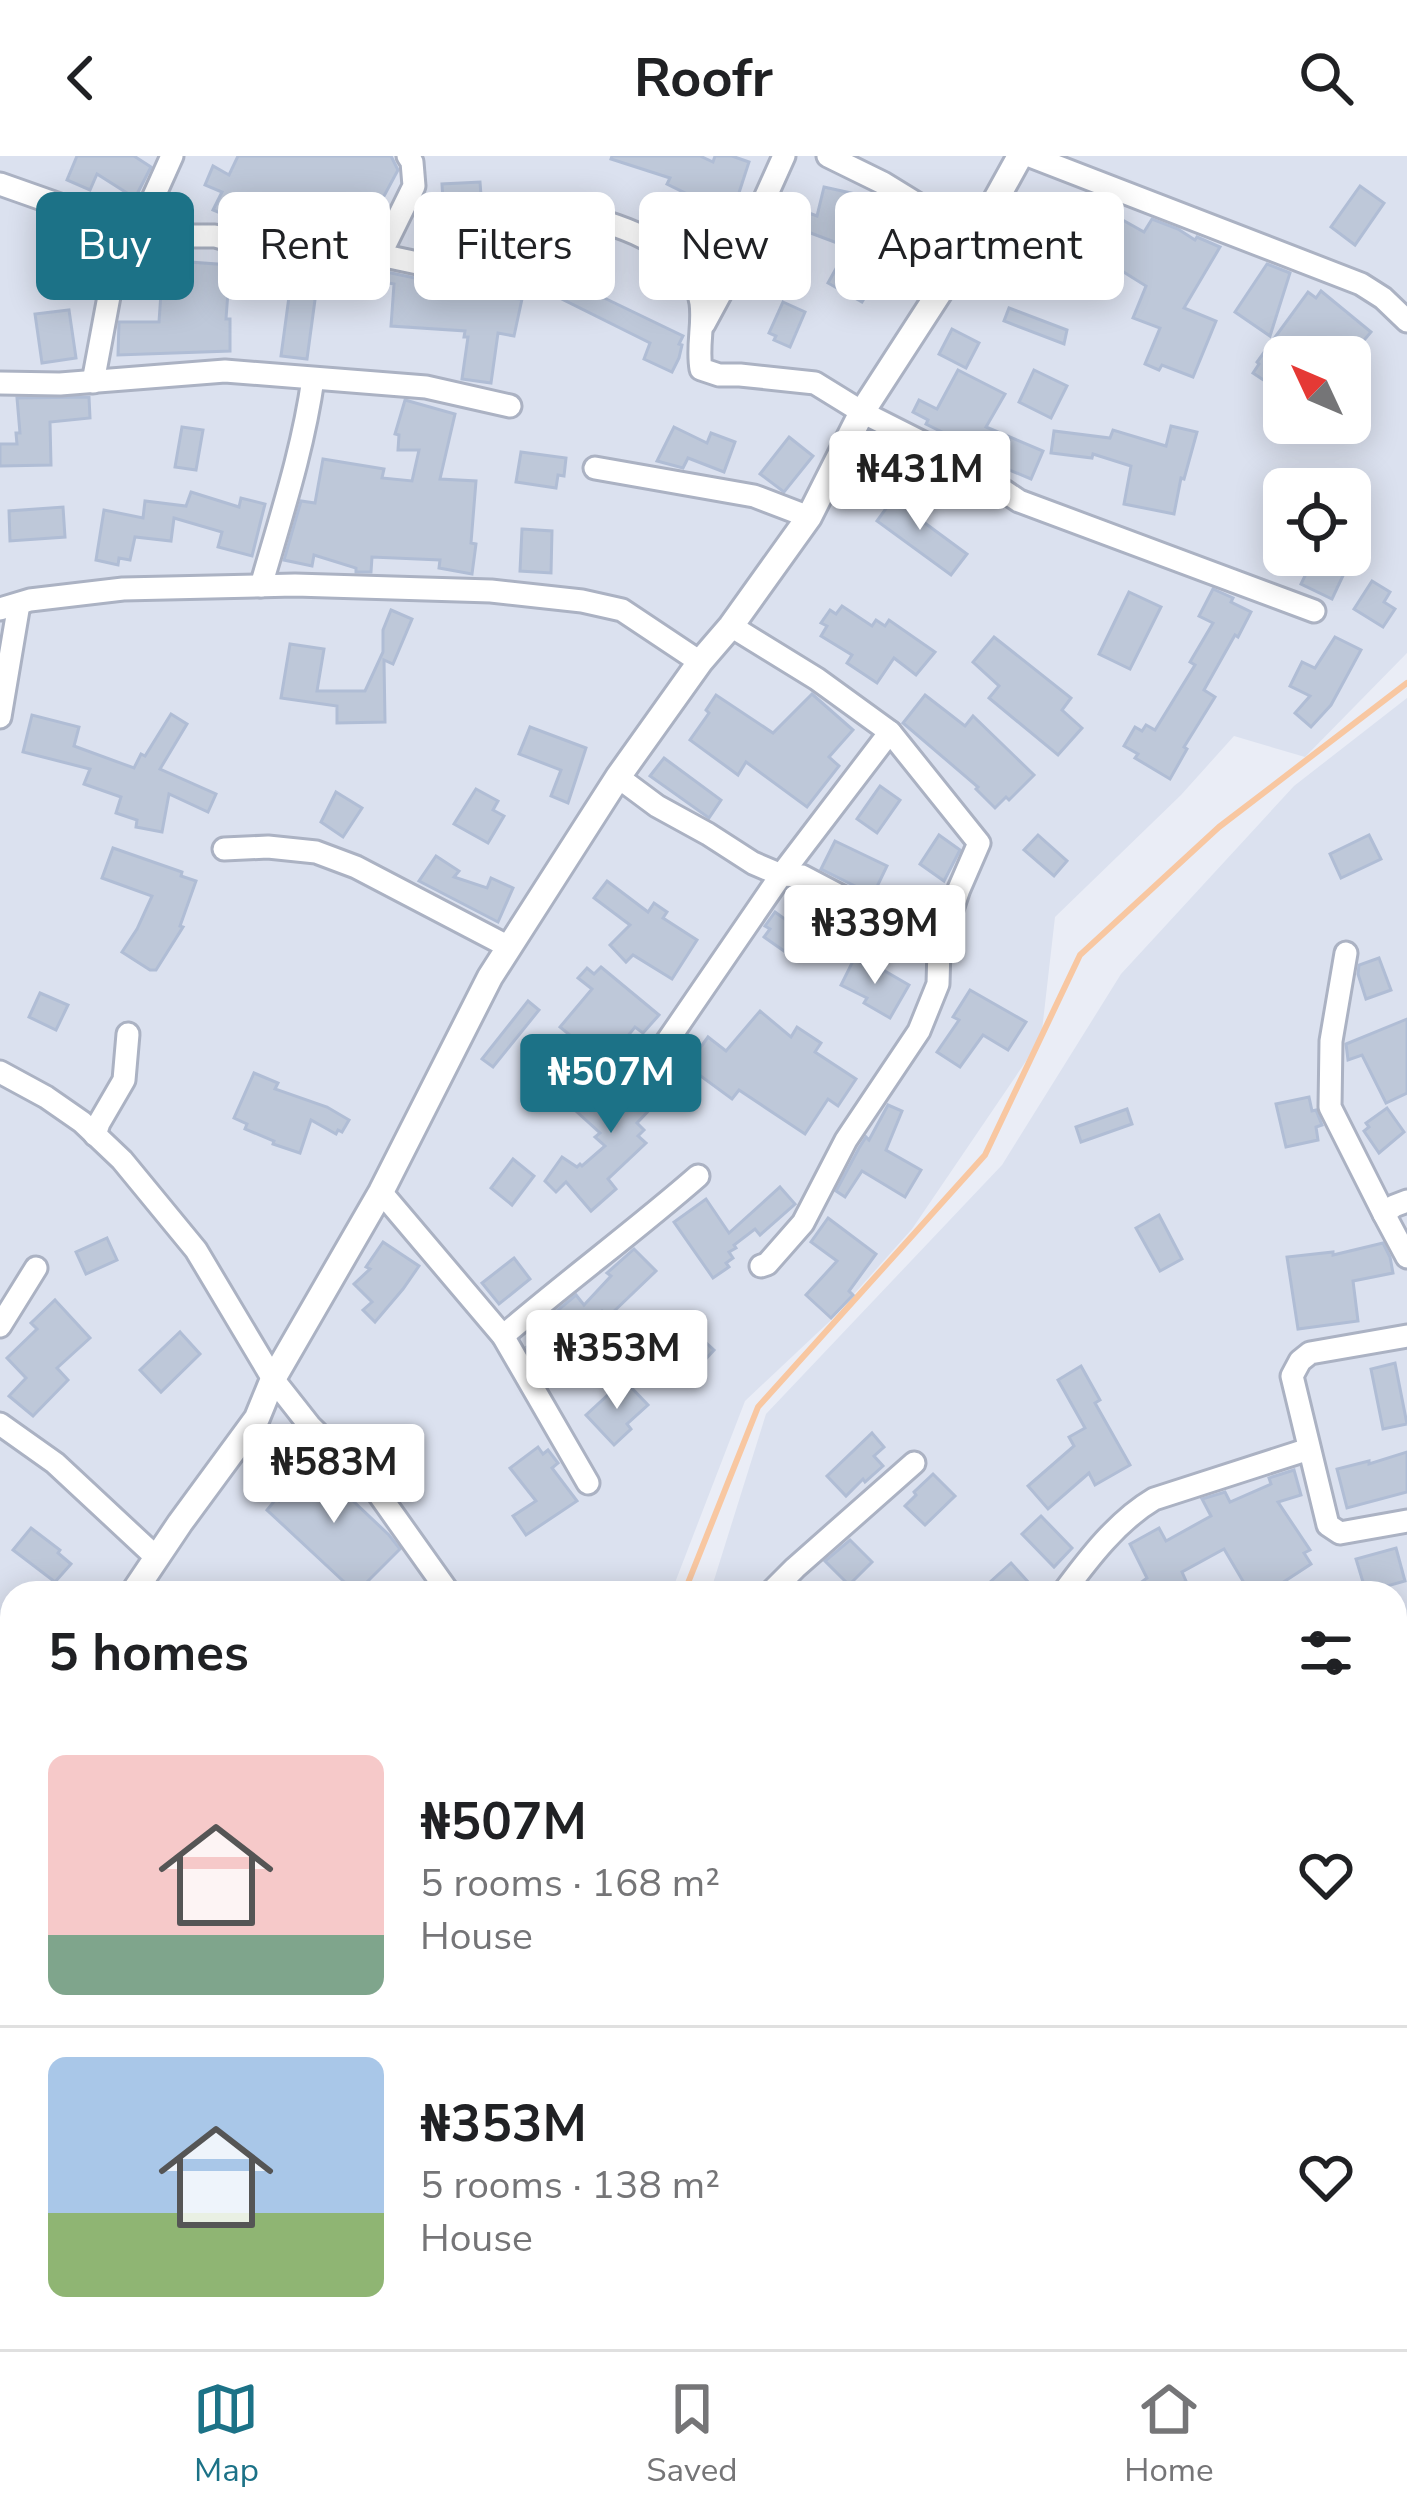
<!DOCTYPE html>
<html lang="en">
<head>
<meta charset="utf-8">
<style>
	body { margin:0; font-family:"Nunito Sans",sans-serif; background:#f6f6f6; color:#202124; height:100vh; display:flex; flex-direction:column; font-size:45px; white-space:nowrap }
	* { box-sizing:border-box; margin:0 }
	p { font-size:39px; color:#757577 }
	.icon { flex:none; width:66px; height:66px; fill:none; stroke:currentColor; stroke-width:2; stroke-linecap:round; stroke-linejoin:round }
	.map { position:relative; flex:1; overflow:hidden }
	.drawer { position:absolute; left:0px; top:1425px; width:1407px; height:768px; display:flex; flex-direction:column; background:#fff; border-radius:36px 36px 0 0; box-shadow:0 6px 30px #0003 }
	.drawer>* { flex:none }
	.banner { position:absolute; left:36px; top:36px; width:1335px; height:108px; display:flex; gap:24px }
	.needle { width:78px; rotate:314deg }
	.fabs { position:absolute; left:1263px; top:180px; display:grid; gap:24px }
	.fabs a { display:grid; place-items:center; width:108px; height:108px; border-radius:18px; background:#fff; box-shadow:0 6px 30px #0003; font-size:60px }
	.price { position:absolute; translate:-50% -102px; padding:0 27px; border-radius:12px; background:#fff; color:#222; font-size:39px; line-height:78px; filter:drop-shadow(0 3px 6px #0008) }
	.price::after { content:''; position:absolute; left:50%; top:72px; width:36px; height:27px; margin-left:-18px; background:inherit; clip-path:polygon(0 0,100% 0,50% 100%) }
	.price.selected { background:#1c7287; color:#fff }
	ul { padding:0; list-style:none }
	li { display:flex; align-items:center; gap:36px; height:300px; padding:0 48px }
	li+li { border-top:3px solid #e0e0e0 }
	li span { display:grid; place-items:center; flex:none; width:336px; height:240px; border-radius:18px; color:#555 }
	li>.icon { margin-inline-start:auto }
	span .icon { width:144px; height:144px; fill:#fffc; stroke-width:1 }
	li b { font-size:51px }
	h2 { display:flex; justify-content:space-between; align-items:center; height:144px; padding:0 48px; font-size:51px }
	.pill { padding:0 42px; border-radius:18px; background:#fff; box-shadow:0 6px 30px #0003; font-size:42px; line-height:108px }
	.pill.selected { background:#1c7287; color:#fff }
	header { display:flex; justify-content:space-between; align-items:center; height:156px; padding:0 48px; background:#fff; font-size:54px; font-weight:700 }
	.dock { display:flex; justify-content:space-around; align-items:center; height:168px; border-top:3px solid #e0e0e0; background:#fff; font-size:33px; color:#757577 }
	.dock a { display:grid; justify-items:center; gap:6px }
	.dock .selected { color:#1c7287 }
	.map>svg:first-child { display:block }
</style>
</head>
<body>
<header><svg class="icon" aria-label="back" viewBox="0 0 24 24"><path d="M15 5l-7 7 7 7"/></svg>Roofr<svg class="icon" aria-label="search" viewBox="0 0 24 24"><circle cx="10" cy="10" r="6"/><path d="M15 15l6 6"/></svg></header>
<div class="map">
<svg width="1407" height="2193" viewBox="0 0 1407 2193">
	<rect width="100%" height="100%" fill="#eaedf6"/>
	<g fill="#dbe1ef" fill-rule="evenodd">
		<path d="M0 0H1407V497L1305 601 1234 580 1181 639 1055 761 1041 883 912 1073 830 1165 745 1245 671 1437H12V2086L0 2099ZM1284 201H1350V267H1284ZM1284 333H1350V399H1284Z"/>
		<polygon points="1407,542 1407,2193 326,2193 332,2181 1395,2181 1395,1437 710,1437 766,1258 1002,1009 1121,818 1294,630"/>
	</g>
	<g fill="none" stroke-linecap="round" stroke-linejoin="round">
		<g stroke="#f8c7a1" stroke-width="6">
			<polyline points="684,1437 758,1251 985,999 1080,799 1219,671 1407,527"/>
			<polyline points="64,2193 72,2181"/>
		</g>
	</g>
	<g fill="#bec8d9" stroke="#b0bdd5" stroke-width="3">
		<polygon points="77,0 134,0 151,11 135,42 97,18 90,34 67,24"/>
		<polygon points="238,0 391,0 398,14 369,68 325,46 316,77 310,75 308,84 263,72 233,54 230,61 213,54 222,36 205,29 213,10 229,19"/>
		<polygon points="612,0 700,0 713,6 715,0 732,0 749,6 735,49 738,50 718,89 680,70 684,63 678,60 689,39 667,28 670,22 611,3"/>
		<polygon points="480,26 482,52 521,46 524,68 518,69 519,81 458,87 457,82 445,83 444,62 416,60 424,44 443,46 442,28"/>
		<polygon points="1360,30 1384,47 1355,89 1331,71"/>
		<polygon points="824,31 860,39 894,51 929,73 916,108 871,91 855,122 870,133 862,146 828,127 848,91 784,67 790,50 817,60"/>
		<polygon points="1112,58 1144,76 1152,63 1178,73 1195,84 1197,81 1220,91 1184,152 1216,165 1193,221 1162,209 1159,214 1145,208 1160,172 1133,162 1146,130 1090,95"/>
		<polygon points="164,93 191,95 190,106 230,109 226,163 230,163 230,195 118,199 119,166 159,166"/>
		<polygon points="345,98 356,100 377,114 420,123 419,136 522,143 514,180 498,177 491,227 462,223 468,181 464,181 465,175 391,170 394,128 333,117 335,105"/>
		<polygon points="1267,108 1290,117 1270,180 1235,156"/>
		<polygon points="569,125 683,180 679,188 682,189 679,202 672,216 644,203 650,187 560,142"/>
		<polygon points="291,126 317,129 307,203 281,200"/>
		<polygon points="1321,135 1371,176 1350,201 1339,201 1316,182 1308,194 1303,191 1299,196 1292,191 1268,227 1253,217 1259,208 1257,206 1308,136 1316,142"/>
		<polygon points="783,146 805,156 790,191 774,184 776,180 769,177"/>
		<polygon points="1009,152 1067,174 1064,188 1004,165"/>
		<polygon points="69,154 76,202 42,207 35,158"/>
		<polygon points="952,173 979,187 966,212 939,198"/>
		<polygon points="958,214 1005,238 986,271 1043,295 1031,323 988,305 990,300 926,268 928,264 913,256 919,244 937,253"/>
		<polygon points="1034,214 1067,230 1051,262 1019,246"/>
		<polygon points="89,241 90,262 50,266 51,309 0,310 0,288 17,288 16,277 20,277 17,242"/>
		<polygon points="405,244 455,258 440,323 476,325 471,387 476,388 472,418 439,412 440,404 372,401 371,416 356,416 356,412 314,399 312,410 284,404 301,345 315,347 323,303 384,313 382,322 412,325 419,294 398,294 399,279 395,278"/>
		<polygon points="1171,270 1197,276 1184,323 1181,322 1174,358 1124,348 1131,310 1093,298 1092,302 1051,297 1054,275 1110,282 1113,274 1166,290"/>
		<polygon points="182,271 203,274 196,314 175,311"/>
		<polygon points="674,271 707,287 711,277 735,286 724,316 688,302 683,312 657,305"/>
		<polygon points="789,281 813,300 784,336 760,318"/>
		<polygon points="521,296 566,302 564,320 558,319 556,332 516,326"/>
		<polygon points="900,333 921,348 914,359 967,398 951,419 877,365"/>
		<polygon points="191,336 239,351 241,342 265,348 252,400 218,391 222,376 174,362 171,385 135,381 130,404 119,402 118,409 96,404 104,354 143,362 145,345 186,350"/>
		<polygon points="63,351 65,381 10,385 9,355"/>
		<polygon points="522,373 552,375 551,417 520,415"/>
		<polygon points="1315,399 1326,399 1348,409 1332,443 1301,428"/>
		<polygon points="1372,425 1390,436 1384,446 1395,453 1383,471 1354,453"/>
		<polygon points="1213,433 1233,442 1231,446 1251,456 1238,481 1235,479 1204,534 1215,541 1184,591 1187,593 1170,623 1135,602 1138,598 1124,590 1135,571 1142,575 1146,569 1155,574 1195,509 1190,506 1213,467 1199,460"/>
		<polygon points="1129,436 1161,451 1130,513 1099,498"/>
		<polygon points="842,450 872,470 876,464 885,470 889,464 935,496 916,519 894,502 877,527 847,507 852,499 821,480 827,470 821,467 830,454 836,458"/>
		<polygon points="391,454 412,463 393,508 384,504 385,566 337,567 337,550 281,542 290,488 324,493 317,535 365,535 383,496 383,474"/>
		<polygon points="994,481 1071,542 1062,554 1082,572 1058,599 989,542 999,530 973,506"/>
		<polygon points="1335,481 1361,494 1331,549 1311,571 1295,557 1310,540 1290,530 1302,506 1315,512"/>
		<polygon points="812,538 853,574 829,601 839,610 807,651 746,606 738,619 690,584 709,557 706,554 716,539 773,577"/>
		<polygon points="925,539 965,570 973,560 1034,619 1009,644 1006,641 995,652 976,633 978,631 903,567"/>
		<polygon points="171,558 187,568 160,613 216,638 208,656 169,638 162,676 136,671 137,664 116,657 121,641 84,628 90,613 23,596 32,559 79,571 74,590 134,612 141,598 145,600"/>
		<polygon points="530,571 586,592 568,647 551,640 561,614 519,598"/>
		<polygon points="664,602 721,644 709,662 650,620"/>
		<polygon points="880,630 900,644 877,677 857,663"/>
		<polygon points="476,633 498,645 493,654 504,660 488,687 454,668"/>
		<polygon points="336,636 362,652 343,681 321,666"/>
		<polygon points="939,679 960,694 944,725 920,708"/>
		<polygon points="1038,679 1067,705 1054,720 1024,694"/>
		<polygon points="1369,679 1381,703 1341,722 1330,698"/>
		<polygon points="835,685 887,710 873,739 821,713"/>
		<polygon points="113,692 182,716 181,720 196,725 180,770 183,771 156,814 150,814 122,796 137,773 152,740 102,722"/>
		<polygon points="436,700 459,715 454,721 487,732 491,722 513,732 498,766 419,725"/>
		<polygon points="607,725 648,756 654,747 667,756 663,762 697,784 672,823 633,799 626,806 610,789 630,769 594,742"/>
		<polygon points="775,756 786,764 791,757 815,774 800,796 796,794 794,797 787,792 784,795 764,781 770,773 765,770"/>
		<polygon points="1379,802 1391,834 1366,843 1358,818 1359,809"/>
		<polygon points="854,803 882,817 883,814 909,829 890,862 864,847 867,842 841,829"/>
		<polygon points="601,811 659,859 643,877 635,871 605,908 560,871 592,833 578,822 587,812 594,818"/>
		<polygon points="970,834 1026,866 1008,894 983,879 960,911 937,896 959,864 953,861"/>
		<polygon points="40,837 68,849 56,874 29,861"/>
		<polygon points="528,845 539,854 493,911 482,903"/>
		<polygon points="760,855 791,881 797,871 821,887 815,896 856,923 838,950 828,943 805,978 739,934 732,943 687,910 708,881 726,895"/>
		<polygon points="1407,863 1407,937 1386,947 1362,899 1348,904 1346,888"/>
		<polygon points="648,907 672,930 637,967 644,974 638,980 646,987 608,1023 616,1033 591,1055 566,1026 556,1036 545,1025 562,1001 577,1011 580,1008 582,1010 605,990 595,981 600,977 577,956 601,929 616,942"/>
		<polygon points="254,917 278,927 275,933 327,951 349,964 342,976 338,974 336,978 311,964 300,997 273,988 274,985 245,973 247,968 234,962"/>
		<polygon points="1309,941 1312,955 1316,954 1322,969 1316,971 1318,984 1286,991 1276,948"/>
		<polygon points="888,949 902,955 886,994 921,1014 905,1041 862,1015 845,1041 836,1035 859,992 866,981 869,984"/>
		<polygon points="1387,952 1404,976 1379,997 1364,975 1369,971 1366,967"/>
		<polygon points="1127,953 1132,968 1081,986 1076,971"/>
		<polygon points="513,1003 534,1020 512,1049 491,1032"/>
		<polygon points="780,1031 795,1048 760,1079 755,1073 734,1089 736,1092 729,1096 733,1102 726,1107 729,1111 713,1122 674,1066 706,1043 729,1077"/>
		<polygon points="1159,1059 1182,1103 1160,1115 1136,1072"/>
		<polygon points="828,1062 876,1098 849,1135 853,1139 831,1162 806,1139 837,1105 811,1086"/>
		<polygon points="107,1082 117,1104 86,1118 76,1096"/>
		<polygon points="383,1086 419,1110 403,1133 375,1166 363,1154 372,1146 354,1128 370,1113 366,1111"/>
		<polygon points="1383,1087 1390,1101 1393,1117 1353,1125 1358,1165 1298,1173 1287,1101 1333,1096 1333,1099"/>
		<polygon points="634,1093 656,1115 608,1161 602,1155 572,1179 577,1186 544,1213 527,1191 564,1161 558,1154 576,1139 584,1149 611,1120 607,1117"/>
		<polygon points="514,1102 530,1123 499,1148 482,1127"/>
		<polygon points="55,1144 90,1182 57,1212 68,1224 33,1260 9,1240 26,1222 7,1202 37,1173 31,1167"/>
		<polygon points="691,1173 714,1194 681,1230 658,1209"/>
		<polygon points="180,1176 200,1198 161,1236 140,1214"/>
		<polygon points="1395,1207 1407,1268 1383,1273 1371,1213"/>
		<polygon points="1081,1210 1100,1244 1095,1247 1130,1309 1095,1329 1089,1317 1048,1353 1028,1330 1074,1290 1069,1281 1085,1272 1058,1224"/>
		<polygon points="624,1224 648,1249 627,1268 631,1273 614,1289 586,1259"/>
		<polygon points="872,1277 884,1291 874,1300 883,1310 865,1326 863,1323 846,1340 827,1320"/>
		<polygon points="538,1291 543,1298 548,1294 558,1307 552,1312 577,1345 526,1379 513,1360 536,1345 510,1312"/>
		<polygon points="1407,1296 1407,1336 1347,1352 1337,1313 1369,1305 1369,1308"/>
		<polygon points="318,1299 339,1319 333,1326 389,1379 400,1393 356,1437 267,1354 276,1343 279,1345"/>
		<polygon points="1294,1314 1301,1339 1278,1346 1310,1394 1304,1397 1311,1408 1279,1429 1284,1437 1250,1437 1224,1393 1182,1416 1186,1425 1163,1437 1127,1437 1147,1422 1130,1388 1159,1372 1166,1385 1211,1360 1202,1343 1225,1336 1230,1346 1271,1328 1269,1322"/>
		<polygon points="933,1318 955,1340 925,1369 905,1350 916,1339 914,1336"/>
		<polygon points="1041,1360 1072,1392 1054,1411 1022,1378"/>
		<polygon points="31,1372 60,1394 58,1397 71,1408 55,1426 13,1394"/>
		<polygon points="850,1384 872,1406 849,1429 825,1405"/>
		<polygon points="1396,1392 1405,1425 1366,1436 1356,1403"/>
		<polygon points="1011,1407 1038,1437 978,1437"/>
	</g>
	<g fill="none" stroke-linecap="round" stroke-linejoin="round">
		<g stroke="#abb2c3" stroke-width="27">
			<g id="minor">
				<polyline points="828,0 883,27 974,83"/>
				<polyline points="1030,0 1361,128 1383,142 1407,165"/>
				<path d="M0 28 122 71 141 69 182 80H215L312 107 331 88 343 83 362 86 380 99 427 109 455 119 493 127 509 125 522 117C533 93 532 69 557 55 608 64 692 87 701 147 704 169 697 190 701 213L719 219H740L815 227 862 256 961 306 1019 345 1314 455"/>
				<polyline points="141,69 172,0"/>
				<polyline points="380,99 414,30 412,6 408,0"/>
				<polyline points="704,168 730,120 784,0"/>
				<polyline points="93,226 122,71"/>
				<polyline points="0,227 60,228 225,215 426,231 510,250"/>
				<polyline points="595,312 754,340 809,361"/>
				<path d="M261 430C281 360 303 294 313 223"/>
				<polyline points="0,453 30,444 123,433 295,429 491,435 582,445 622,454 700,506"/>
				<polyline points="731,470 817,523 890,576 979,687 959,733 939,792 938,828 919,875 846,984 803,1067 767,1108 761,1110"/>
				<polyline points="0,561 19,448"/>
				<polyline points="618,621 657,650 708,678 753,707 781,719 802,720 939,792"/>
				<polyline points="224,693 268,691 316,696 356,711 509,791"/>
				<polyline points="1346,797 1331,885 1330,951 1384,1058"/>
				<polyline points="666,887 781,719 890,576"/>
				<polyline points="0,916 46,941 82,966 122,1004 196,1094 273,1223 310,1270 378,1337 449,1437"/>
				<polyline points="95,979 99,967 124,924 128,878"/>
				<polyline points="381,1036 503,1180 588,1327"/>
				<polyline points="1407,1045 1394,1050 1384,1058 1407,1101"/>
				<polyline points="0,1170 36,1112"/>
				<path d="M503 1180C567 1125 635 1075 698 1020"/>
				<polyline points="1407,1180 1310,1197 1300,1205 1292,1220 1328,1369 1340,1377 1407,1365"/>
				<polyline points="0,1268 55,1307 157,1402"/>
				<polyline points="770,1437 795,1412 914,1307"/>
				<path d="M1063 1437C1089 1402 1117 1365 1154 1343L1309 1293"/>
				<polyline points="0,1495 12,1503"/>
				<polyline points="1395,2086 1407,2071"/>
				<polyline points="585,2181 615,2193"/>
				<polyline points="1226,2181 1244,2193"/>
				<polyline points="898,2193 904,2181"/>
				<polyline points="1327,2193 1335,2181"/>
			</g>
		</g>
		<g stroke="#abb2c3" stroke-width="30">
			<g id="tertiary">
				<polyline points="133,1437 180,1367 257,1262 273,1223 381,1036 490,821 618,621 700,506 731,470 809,361 862,256 974,83 1020,0"/>
				<polyline points="0,1681 12,1658"/>
			</g>
		</g>
		<use href="#minor" stroke="#fff" stroke-width="21"/>
		<use href="#tertiary" stroke="#fff" stroke-width="24"/>
	</g>
</svg>
<div class="fabs">
<a><svg class="needle" viewBox="-14 -14 28 28"><path d="M0-13l5 13h-10z" fill="#e53935"/><path d="M0 13l5-13h-10z" fill="#757577"/></svg></a>
<a><svg class="icon" aria-label="locate" viewBox="0 0 24 24"><circle cx="12" cy="12" r="6"/><path d="M12 2v4M12 18v4M2 12h4M18 12h4"/></svg></a>
</div>
<b class="price" style="left:920px;top:377px">₦431M</b>
<b class="price" style="left:875px;top:831px">₦339M</b>
<b class="price selected" style="left:611px;top:980px">₦507M</b>
<b class="price" style="left:617px;top:1256px">₦353M</b>
<b class="price" style="left:334px;top:1370px">₦583M</b>
<div class="banner">
<a class="pill selected">Buy</a>
<a class="pill">Rent</a>
<a class="pill">Filters</a>
<a class="pill">New</a>
<a class="pill">Apartment</a>
</div>
<section class="drawer">
<h2>5 homes<svg class="icon" aria-label="filters" viewBox="0 0 24 24"><path d="M4 7h16M4 17h16"/><circle cx="9" cy="7" r="2"/><circle cx="15" cy="17" r="2"/></svg></h2>
<ul>
<li><span style="background:linear-gradient(#f6c9c9 75%,#7fa58c 0)"><svg class="icon" aria-label="home" viewBox="0 0 24 24"><path d="M3 11l9-7 9 7M6 9v11h12V9"/></svg></span><div><b>₦507M</b><p>5 rooms · 168 m²</p><p>House</p></div><svg class="icon" aria-label="heart" viewBox="0 0 24 24"><path d="M12 20l-8-8c-3-5 5-10 8-4 3-6 11-1 8 4z"/></svg></li>
<li><span style="background:linear-gradient(#a9c7e8 65%,#8fb573 0)"><svg class="icon" aria-label="home" viewBox="0 0 24 24"><path d="M3 11l9-7 9 7M6 9v11h12V9"/></svg></span><div><b>₦353M</b><p>5 rooms · 138 m²</p><p>House</p></div><svg class="icon" aria-label="heart" viewBox="0 0 24 24"><path d="M12 20l-8-8c-3-5 5-10 8-4 3-6 11-1 8 4z"/></svg></li>
</ul>
</section>
</div>
<nav class="dock">
<a class="selected"><svg class="icon" aria-label="map" viewBox="0 0 24 24"><path d="M3 6l6-2 6 2 6-2v14l-6 2-6-2-6 2zM9 4v14M15 6v14"/></svg>Map</a>
<a><svg class="icon" aria-label="saved" viewBox="0 0 24 24"><path d="M7 4h10v16l-5-4-5 4z"/></svg>Saved</a>
<a><svg class="icon" aria-label="home" viewBox="0 0 24 24"><path d="M3 11l9-7 9 7M6 9v11h12V9"/></svg>Home</a>
</nav>
</body>
</html>
